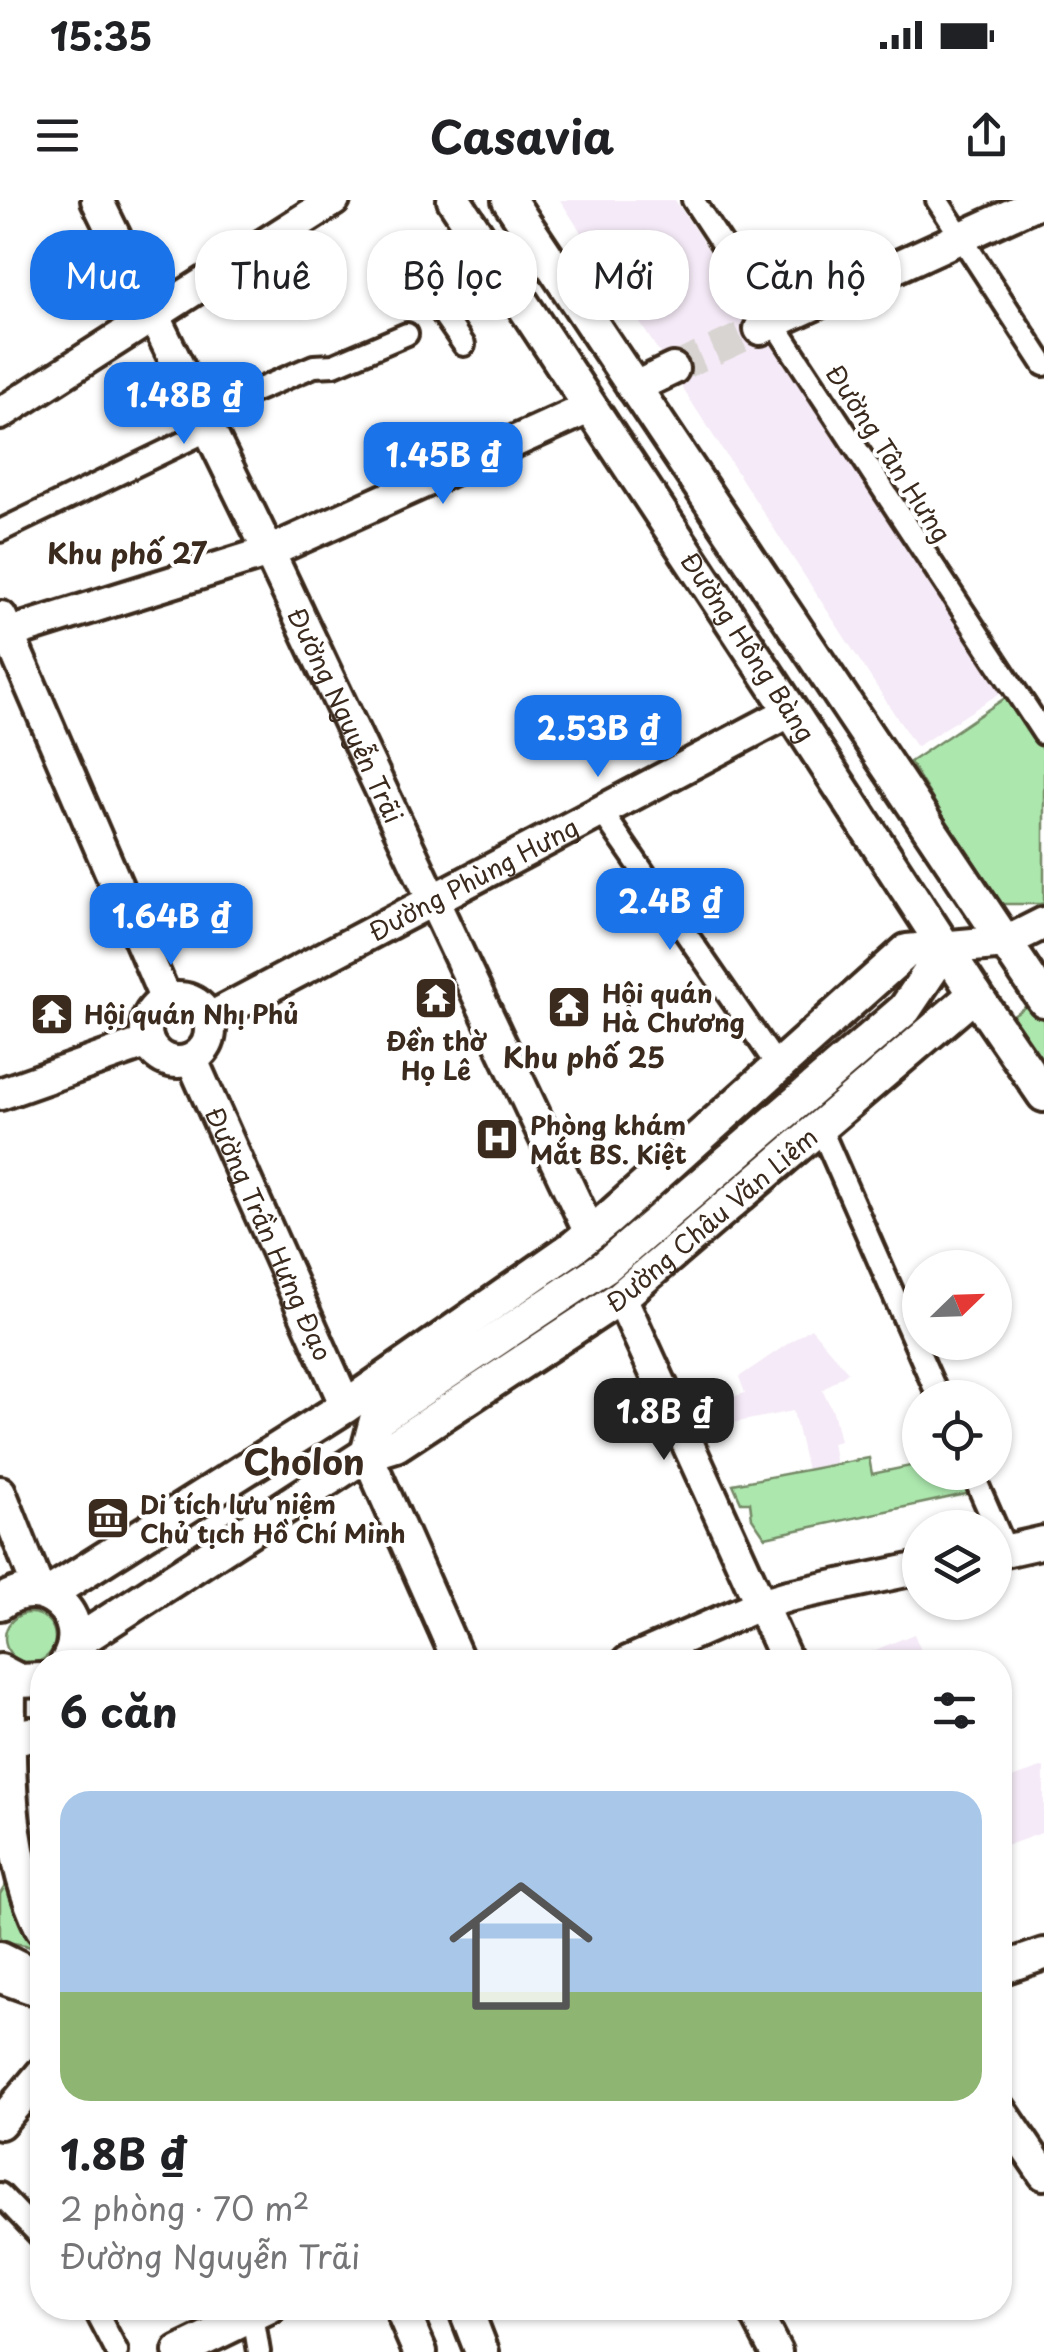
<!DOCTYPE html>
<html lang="vi">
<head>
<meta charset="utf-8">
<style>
	body { margin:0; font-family:"Playpen Sans",sans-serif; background:#f2f2f2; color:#202124; height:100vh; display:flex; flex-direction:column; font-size:38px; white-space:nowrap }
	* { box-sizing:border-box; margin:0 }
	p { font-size:32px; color:#757577 }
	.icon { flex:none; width:55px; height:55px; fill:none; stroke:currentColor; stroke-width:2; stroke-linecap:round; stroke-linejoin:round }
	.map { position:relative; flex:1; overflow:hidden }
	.panel { position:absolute; left:30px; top:1450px; width:982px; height:670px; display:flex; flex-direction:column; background:#fff; border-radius:40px; box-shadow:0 2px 8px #0004 }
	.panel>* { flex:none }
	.top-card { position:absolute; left:30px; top:30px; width:985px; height:90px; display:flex; gap:20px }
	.needle { width:65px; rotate:67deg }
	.controls { position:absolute; left:902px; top:1050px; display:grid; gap:20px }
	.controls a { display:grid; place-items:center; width:110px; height:110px; border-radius:50%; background:#fff; box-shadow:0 2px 8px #0004; font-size:50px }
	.price { position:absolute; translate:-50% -85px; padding:0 22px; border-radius:20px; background:#1a73e8; color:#fff; font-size:32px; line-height:65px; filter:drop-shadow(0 2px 5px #0008) }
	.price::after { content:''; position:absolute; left:50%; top:60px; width:30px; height:22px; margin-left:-15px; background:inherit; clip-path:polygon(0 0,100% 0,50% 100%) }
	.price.current { background:#222; color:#fff }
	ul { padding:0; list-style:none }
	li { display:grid; align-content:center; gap:20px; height:530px; padding:0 30px }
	li span { display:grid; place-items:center; height:310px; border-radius:30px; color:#555 }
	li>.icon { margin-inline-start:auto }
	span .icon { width:180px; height:180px; fill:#fffc; stroke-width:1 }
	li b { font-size:42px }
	h2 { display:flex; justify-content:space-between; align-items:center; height:120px; padding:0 30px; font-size:42px }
	.chip { padding:0 35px; border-radius:40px; background:#fff; box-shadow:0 2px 8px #0004; font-size:35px; line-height:90px }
	.chip.current { background:#1a73e8; color:#fff }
	.status { display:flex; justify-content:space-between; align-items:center; height:70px; padding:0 50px; background:#fff; direction:ltr }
	.status svg { height:28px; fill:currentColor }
	header { display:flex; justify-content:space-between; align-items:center; height:130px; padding:0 30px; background:#fff; font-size:45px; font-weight:700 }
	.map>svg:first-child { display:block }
</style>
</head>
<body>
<div class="status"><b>15:35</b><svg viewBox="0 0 49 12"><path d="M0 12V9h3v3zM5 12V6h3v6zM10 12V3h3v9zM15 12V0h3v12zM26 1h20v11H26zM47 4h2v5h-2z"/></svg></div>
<header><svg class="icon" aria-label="menu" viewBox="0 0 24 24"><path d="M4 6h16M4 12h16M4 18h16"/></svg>Casavia<svg class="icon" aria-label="share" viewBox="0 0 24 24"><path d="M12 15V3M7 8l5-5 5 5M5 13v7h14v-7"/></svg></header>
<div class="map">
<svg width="1044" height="2152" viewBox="0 0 1044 2152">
	<rect width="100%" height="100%" fill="#fff"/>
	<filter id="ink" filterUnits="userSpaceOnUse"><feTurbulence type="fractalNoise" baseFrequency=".01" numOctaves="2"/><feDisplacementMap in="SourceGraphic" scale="20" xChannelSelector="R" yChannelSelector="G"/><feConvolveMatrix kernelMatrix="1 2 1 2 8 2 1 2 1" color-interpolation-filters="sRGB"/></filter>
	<g filter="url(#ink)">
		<g fill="#f5eaf7">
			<polygon points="560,0 675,0 1003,491 916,547"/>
			<polygon points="811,1128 848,1172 822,1190 833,1211 840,1241 832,1243 836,1265 807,1270 793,1211 703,1229 694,1209 745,1193 739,1177"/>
			<polygon points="914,1434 925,1460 919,1462 846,1462"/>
			<polygon points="1044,1567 1044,1632 1000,1648 1000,1582"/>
		</g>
		<g fill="#ace8ae" stroke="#748966" stroke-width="2.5">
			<polygon points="1008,496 1044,551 1044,703 1040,704 996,704 910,562"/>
			<polygon points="1034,801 1044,816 1044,874 1007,819"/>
			<polygon points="869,1258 872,1274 920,1264 920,1272 966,1273 975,1292 765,1337 752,1318 750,1302 741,1302 733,1284"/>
			<circle cx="30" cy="1438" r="25"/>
			<polygon points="8,1681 42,1746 42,1752 25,1745 0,1741 0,1694"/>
		</g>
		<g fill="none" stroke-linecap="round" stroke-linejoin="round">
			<polyline stroke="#d8d4d2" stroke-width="30" stroke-dasharray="30 15" stroke-linecap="butt" points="673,169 760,129"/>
			<g stroke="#3b2a1e" stroke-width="28">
				<g id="street">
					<polyline points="693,0 1044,534"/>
					<polyline points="937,0 1044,165"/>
					<polyline points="464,145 405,59 472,28"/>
					<polyline points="201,214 314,166 334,165 407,134"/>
					<polyline points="0,331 209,230"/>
					<polyline points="602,612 778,867"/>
					<polyline points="820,927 939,1198"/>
					<polyline points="972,1272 1006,1350"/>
					<polyline points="0,1782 42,1797"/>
					<polyline points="0,1994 42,2038"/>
					<polyline points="94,2108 117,2152"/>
					<polyline points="253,2116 259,2152"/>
				</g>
			</g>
			<g stroke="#3b2a1e" stroke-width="38">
				<g id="secondary">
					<path id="s1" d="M97 0 269 352 590 1033"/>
					<polyline points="760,129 1043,0"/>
					<polyline points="633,188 673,169"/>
					<polyline points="0,214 334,0"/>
					<polyline points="1,417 166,800"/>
					<polyline points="0,436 269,352 591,207"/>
					<polyline points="1006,742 1044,723"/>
					<circle cx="178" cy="830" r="32"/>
					<path id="s2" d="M208 819 791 511"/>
					<path id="s3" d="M192 860 346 1206"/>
					<polyline points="0,894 148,842"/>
					<polyline points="621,1097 787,1462"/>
					<polyline points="367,1254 459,1462"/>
					<polyline points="0,1292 40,1393"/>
					<polyline points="995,1353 1044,1342"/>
					<polyline points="628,1462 761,1404 788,1396 920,1368"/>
					<polyline points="1000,1769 1044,1754"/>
					<polyline points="1000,1909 1044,1974"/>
					<polyline points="0,1923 42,1873"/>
					<polyline points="753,2108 776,2152"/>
					<polyline points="179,2152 270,2108"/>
				</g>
			</g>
			<g stroke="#3b2a1e" stroke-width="40">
				<g id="primary">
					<path id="s4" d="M454 0 791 511 975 794 1044 895"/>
					<polyline points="509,0 1044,800"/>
					<polyline points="367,1254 376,1220 606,1066 905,809 946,748"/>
					<polyline points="47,1395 346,1206 575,1046 608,1019 907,751 1006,742"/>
					<path d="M0 1403C42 1370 94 1417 67 1462"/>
					<path id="s5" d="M74 1444 367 1254 396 1245 621 1097 975 794"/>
					<polyline points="0,1471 19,1481 42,1480"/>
					<path d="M9 1478C9 1562 4 1651 42 1728"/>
					<polyline points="9,1540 30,1534 42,1537"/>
					<polyline points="0,1758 20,1768 42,1787"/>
					<polyline points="401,2108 420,2152"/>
					<polyline points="465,2108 482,2152"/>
				</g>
			</g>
			<use href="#street" stroke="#fff" stroke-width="20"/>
			<use href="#secondary" stroke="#fff" stroke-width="30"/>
			<use href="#primary" stroke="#fff" stroke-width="32"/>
		</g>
	</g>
	<defs>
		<g id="temple-square" transform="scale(2.25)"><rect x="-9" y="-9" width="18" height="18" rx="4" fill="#3b2a1e" stroke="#fff"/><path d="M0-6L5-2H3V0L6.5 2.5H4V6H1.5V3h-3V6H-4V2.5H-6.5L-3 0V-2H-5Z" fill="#fff"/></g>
		<g id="hospital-square" transform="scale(2.25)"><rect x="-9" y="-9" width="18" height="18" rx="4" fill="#3b2a1e" stroke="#fff"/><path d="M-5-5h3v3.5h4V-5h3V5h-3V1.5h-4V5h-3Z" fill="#fff"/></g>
		<g id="museum-square" transform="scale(2.25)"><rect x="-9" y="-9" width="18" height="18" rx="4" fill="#3b2a1e" stroke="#fff"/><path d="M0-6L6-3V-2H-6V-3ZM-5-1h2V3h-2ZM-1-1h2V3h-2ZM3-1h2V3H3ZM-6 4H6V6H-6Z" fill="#fff"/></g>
	</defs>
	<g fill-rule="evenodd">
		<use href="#temple-square" x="436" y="798"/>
		<use href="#temple-square" x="569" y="807"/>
		<use href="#temple-square" x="52" y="814"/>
		<use href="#hospital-square" x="497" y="939"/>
		<use href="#museum-square" x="108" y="1318"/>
	</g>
	<g text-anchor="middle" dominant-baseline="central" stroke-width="8" stroke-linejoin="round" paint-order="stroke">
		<g font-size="25" fill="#3b2a1e" stroke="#fff">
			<text transform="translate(889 253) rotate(57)">Đường Tân Hưng</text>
			<text stroke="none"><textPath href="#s4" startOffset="535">Đường Hồng Bàng</textPath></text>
			<text stroke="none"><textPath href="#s1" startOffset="572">Đường Nguyễn Trãi</textPath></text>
			<text stroke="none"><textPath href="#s2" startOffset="300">Đường Phùng Hưng</textPath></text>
			<text stroke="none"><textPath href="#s5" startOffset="768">Đường Châu Văn Liêm</textPath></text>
			<text stroke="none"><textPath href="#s3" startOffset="190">Đường Trần Hưng Đạo</textPath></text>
		</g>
		<g font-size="25" font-weight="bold" fill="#3b2a1e" stroke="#fff" text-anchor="start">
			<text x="602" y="793">Hội quán<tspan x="602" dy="29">Hà Chương</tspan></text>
			<text x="84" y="814">Hội quán Nhị Phủ</text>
			<text x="436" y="841" text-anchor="middle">Đền thờ<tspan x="436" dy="29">Họ Lê</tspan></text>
			<text x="530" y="925">Phòng khám<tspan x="530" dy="29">Mắt BS. Kiệt</tspan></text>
			<text x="140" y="1304">Di tích lưu niệm<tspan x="140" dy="29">Chủ tịch Hồ Chí Minh</tspan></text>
		</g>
		<g font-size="28" font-weight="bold" fill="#3b2a1e" stroke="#fff">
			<text x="127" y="352">Khu phố 27</text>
			<text x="584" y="856">Khu phố 25</text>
		</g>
		<g font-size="35" font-weight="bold" fill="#3b2a1e" stroke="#fff">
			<text x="304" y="1260">Cholon</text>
		</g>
	</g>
</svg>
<div class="controls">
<a><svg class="needle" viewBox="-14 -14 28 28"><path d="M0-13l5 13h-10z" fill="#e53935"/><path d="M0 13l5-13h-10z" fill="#757577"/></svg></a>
<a><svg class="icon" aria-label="locate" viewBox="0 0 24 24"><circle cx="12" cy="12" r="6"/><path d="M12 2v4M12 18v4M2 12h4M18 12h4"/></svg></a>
<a><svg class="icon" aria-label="layers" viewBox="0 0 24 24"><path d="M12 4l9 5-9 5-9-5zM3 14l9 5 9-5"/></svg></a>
</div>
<b class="price" style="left:184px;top:247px">1.48B ₫</b>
<b class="price" style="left:443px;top:307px">1.45B ₫</b>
<b class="price" style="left:598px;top:580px">2.53B ₫</b>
<b class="price" style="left:670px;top:753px">2.4B ₫</b>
<b class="price" style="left:171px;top:768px">1.64B ₫</b>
<b class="price current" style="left:664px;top:1263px">1.8B ₫</b>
<div class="top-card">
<a class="chip current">Mua</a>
<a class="chip">Thuê</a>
<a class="chip">Bộ lọc</a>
<a class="chip">Mới</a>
<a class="chip">Căn hộ</a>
</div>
<section class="panel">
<h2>6 căn<svg class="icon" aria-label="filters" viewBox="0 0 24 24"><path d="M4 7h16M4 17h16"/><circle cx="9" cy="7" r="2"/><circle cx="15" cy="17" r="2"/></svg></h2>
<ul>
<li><span style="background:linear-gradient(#a9c7e8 65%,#8fb573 0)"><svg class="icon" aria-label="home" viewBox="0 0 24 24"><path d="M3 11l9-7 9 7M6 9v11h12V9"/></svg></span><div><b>1.8B ₫</b><p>2 phòng · 70 m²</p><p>Đường Nguyễn Trãi</p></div></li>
</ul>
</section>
</div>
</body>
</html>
